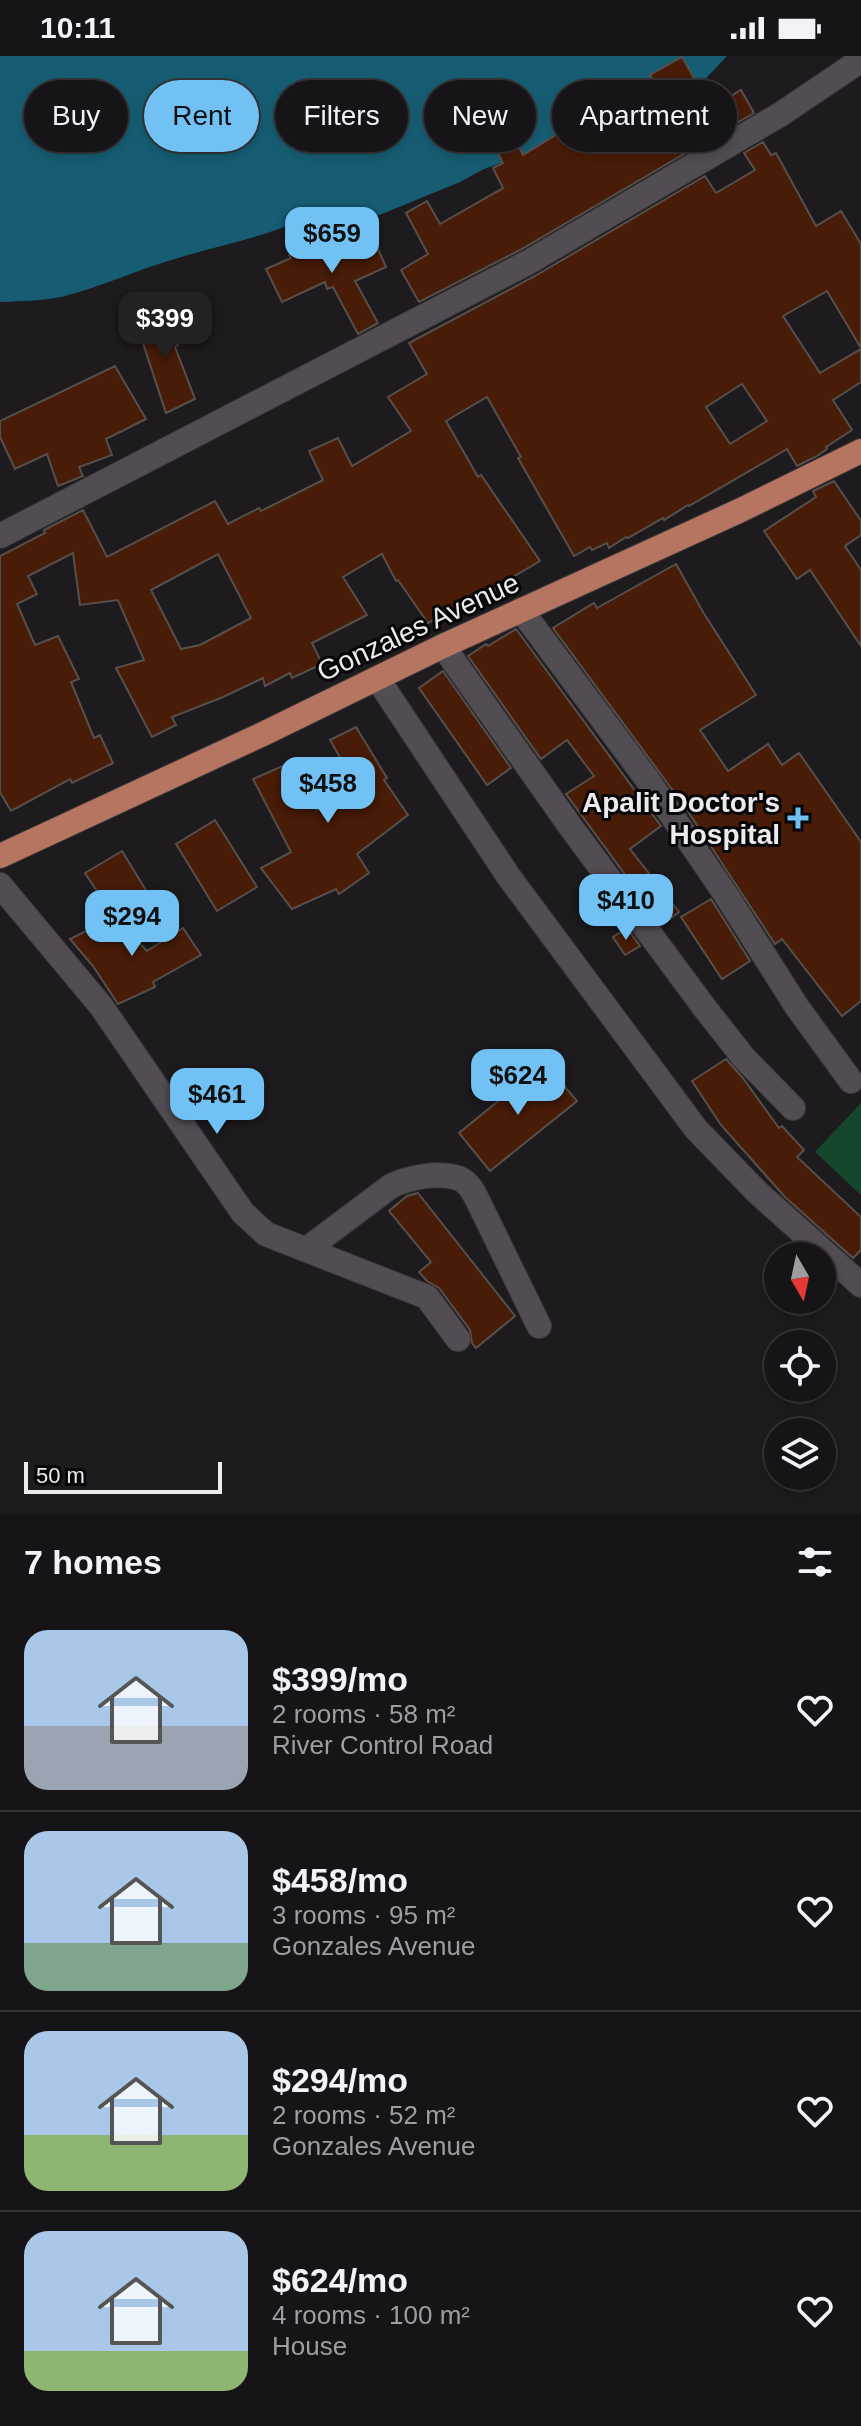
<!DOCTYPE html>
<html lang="en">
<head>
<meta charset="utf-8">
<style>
	body { margin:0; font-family:Helvetica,sans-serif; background:#1f1d20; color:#f1f3f6; height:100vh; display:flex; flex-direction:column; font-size:30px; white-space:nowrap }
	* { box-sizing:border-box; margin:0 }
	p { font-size:26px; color:#9e9ea1 }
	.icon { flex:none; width:44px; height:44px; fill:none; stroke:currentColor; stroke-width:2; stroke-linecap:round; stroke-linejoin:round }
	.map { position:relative; height:1458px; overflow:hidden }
	.sheet { display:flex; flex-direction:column; background:#161417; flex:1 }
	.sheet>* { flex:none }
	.hud { position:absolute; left:24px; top:24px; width:814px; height:72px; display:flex; gap:16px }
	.needle { width:52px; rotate:171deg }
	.fabs { position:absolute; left:764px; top:1186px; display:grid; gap:16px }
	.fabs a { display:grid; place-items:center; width:72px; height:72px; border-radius:50%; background:#161417; box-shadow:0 4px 12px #0003,0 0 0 2px #353336; font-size:40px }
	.scale { position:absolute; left:24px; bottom:20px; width:198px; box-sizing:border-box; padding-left:8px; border:4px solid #edeaed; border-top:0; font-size:22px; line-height:28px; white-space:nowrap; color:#edeaed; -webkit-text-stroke:6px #070608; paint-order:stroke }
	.price { position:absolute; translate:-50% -68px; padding:0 18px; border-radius:16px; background:#72c1f5; color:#111; font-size:26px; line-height:52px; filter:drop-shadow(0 2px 4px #0008) }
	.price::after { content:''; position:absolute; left:50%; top:48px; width:24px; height:18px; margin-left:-12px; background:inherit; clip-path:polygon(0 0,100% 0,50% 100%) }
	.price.on { background:#222; color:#fff }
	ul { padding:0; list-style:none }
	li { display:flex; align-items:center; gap:24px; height:200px; padding:0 24px }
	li+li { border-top:2px solid #353336 }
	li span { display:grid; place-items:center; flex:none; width:224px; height:160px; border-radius:24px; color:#555 }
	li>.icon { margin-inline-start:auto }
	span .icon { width:96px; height:96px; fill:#fffc; stroke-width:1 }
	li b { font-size:34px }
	h2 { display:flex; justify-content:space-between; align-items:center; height:96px; padding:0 24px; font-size:34px }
	.tag { padding:0 28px; border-radius:36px; background:#161417; box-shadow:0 4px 12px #0003,0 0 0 2px #353336; font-size:28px; line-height:72px }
	.tag.on { background:#72c1f5; color:#111 }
	.status { display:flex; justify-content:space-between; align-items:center; height:56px; padding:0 40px; background:#161417; direction:ltr }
	.status svg { height:22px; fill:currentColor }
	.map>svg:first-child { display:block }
</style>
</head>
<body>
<div class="status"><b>10:11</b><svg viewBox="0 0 49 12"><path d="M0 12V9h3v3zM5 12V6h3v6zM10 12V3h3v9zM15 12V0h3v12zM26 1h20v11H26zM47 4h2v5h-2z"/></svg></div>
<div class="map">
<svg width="861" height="1458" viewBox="0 0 861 1458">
	<rect width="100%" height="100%" fill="#1e1b1f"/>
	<polygon fill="#15472d" points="861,1047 861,1139 815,1096"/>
	<path fill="#165d73" d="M0 0H727L694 35 678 45 593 79 541 92 484 113 460 126 355 169C330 174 333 151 312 157 302 159 294 167 284 171 250 184 213 191 178 202 139 213 101 231 61 241 41 245 21 245 0 246Z"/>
	<g fill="#481c06" stroke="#564f4c" stroke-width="2" fill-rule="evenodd">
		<polygon points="682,1 711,52 741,34 754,57 728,72 726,68 686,91 689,95 520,194 419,246 401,214 428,198 406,157 427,145 440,168 503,132 493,112 503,107 494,89 513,79 523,99 572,69 569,63 592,50 599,62 620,51 635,80 672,58 650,19"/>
		<path d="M763 86 771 99 776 97 816 170 841 155 861 188V292L827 235 783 260 820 317 861 293V326L833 344 852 374 826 391 827 393 817 400 797 410 787 393 689 450 688 449 664 464 663 462 628 482 626 481 609 492 607 487 592 494 590 491 574 500 518 402 521 401 487 341 446 365 478 421 481 419 540 505 501 528 502 530 428 567 398 524 396 525 382 498 343 521 367 559 312 587 322 608 292 622 290 617 265 630 263 622 223 641 172 661 176 669 152 681 116 612 144 604 118 544 80 549 73 497 28 520 37 538 17 548 35 589 58 580 79 623 71 626 94 682 100 679 113 707 72 727 70 723 11 755 0 736V500L45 477 44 474 83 454 107 501 215 445 228 468 259 452 261 455 323 424 309 395 338 382 352 410 411 375 388 341 427 318 409 287 535 220 705 120 716 137 755 114 744 97ZM742 328 767 365 730 388 706 351ZM218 498 251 562 200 589 181 593 151 534Z"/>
		<polygon points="333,179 339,194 372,179 386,211 355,225 378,267 358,278 333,231 327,233 325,226 282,246 266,213 291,202 289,199 311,190 310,188"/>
		<polygon points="166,253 178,289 175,291 195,343 166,357 136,266"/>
		<polygon points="115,310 146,363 106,383 112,399 79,411 83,420 58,430 47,398 15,413 0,381 0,365"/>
		<polygon points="834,425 861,465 861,479 845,490 861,514 861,590 810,514 797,523 764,475 816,441 813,435"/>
		<polygon points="676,508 703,556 756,639 700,674 728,715 768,688 782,709 799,697 861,786 861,945 842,960 782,883 775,888 685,751 553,572 594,547 597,552"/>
		<polygon points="516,573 661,770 630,793 679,856 662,869 566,738 594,720 567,684 541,703 468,600 486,588 488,590"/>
		<polygon points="443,615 511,712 487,729 419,632"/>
		<polygon points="356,671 387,722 384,724 408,759 357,798 369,817 339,838 336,833 292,853 261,812 291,796 253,723 287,708 317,754 356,729 330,684"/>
		<polygon points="215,764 257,831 217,855 176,788"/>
		<polygon points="122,795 147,836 114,861 85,817"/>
		<polygon points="711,843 750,905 722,923 681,861"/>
		<polygon points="114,861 147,895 183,872 201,899 153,926 155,931 118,948 93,910 70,883"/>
		<polygon points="627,872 640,890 625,899 613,881"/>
		<polygon points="726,1003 742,1021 779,1072 782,1070 804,1094 797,1101 861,1161 861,1194 853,1202 785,1141 721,1069 692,1025"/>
		<polygon points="545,1007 577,1045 490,1115 459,1077"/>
		<polygon points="418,1137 515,1260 476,1292 472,1287 470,1274 439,1232 427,1225 419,1216 431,1206 389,1155 407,1140"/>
	</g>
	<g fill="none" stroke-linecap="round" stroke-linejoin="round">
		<g stroke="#3a383b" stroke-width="26">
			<g id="minor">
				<polyline points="0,480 527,207 781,58 861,4"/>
				<polyline points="521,554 647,723 726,839 797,951 851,1025"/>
				<polyline points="443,590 570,770 704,951 744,1002 793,1052"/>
				<polyline points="377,622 509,821 696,1073 757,1136 861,1229"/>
				<polyline points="0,829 101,950 243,1157 266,1178 427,1241 458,1283"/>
				<path d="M307 1193 391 1130C410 1121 437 1116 458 1122 467 1125 472 1133 476 1141L539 1270"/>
			</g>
		</g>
		<g stroke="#3a383b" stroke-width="26">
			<polyline id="major" points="0,800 265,677 443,590 741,454 861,395"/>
		</g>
		<use href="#minor" stroke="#524d53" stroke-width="24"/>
		<use href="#major" stroke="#b67560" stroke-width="24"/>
	</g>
	<path fill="#72c1f5" stroke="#070608" stroke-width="3" d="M794 750h8v8h8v8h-8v8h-8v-8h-8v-8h8z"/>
	<g text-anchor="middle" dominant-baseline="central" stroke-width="6" stroke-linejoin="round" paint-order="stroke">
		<g font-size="28" fill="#edeaed" stroke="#070608">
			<text transform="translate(418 571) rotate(-25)">Gonzales Avenue</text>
		</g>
		<g font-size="28" font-weight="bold" fill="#edeaed" stroke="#070608" text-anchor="end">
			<text x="780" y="746">Apalit Doctor's<tspan x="780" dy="32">Hospital</tspan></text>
		</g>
	</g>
</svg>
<div class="fabs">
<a><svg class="needle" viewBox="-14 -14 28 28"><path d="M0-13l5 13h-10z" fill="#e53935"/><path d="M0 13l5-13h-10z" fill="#9e9ea1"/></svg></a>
<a><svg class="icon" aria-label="locate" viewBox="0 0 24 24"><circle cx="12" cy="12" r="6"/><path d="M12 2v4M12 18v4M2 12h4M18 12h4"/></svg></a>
<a><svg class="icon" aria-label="layers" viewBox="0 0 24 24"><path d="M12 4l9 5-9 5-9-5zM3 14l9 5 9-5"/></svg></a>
</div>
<div class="scale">50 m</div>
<b class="price" style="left:332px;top:219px">$659</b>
<b class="price on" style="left:165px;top:304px">$399</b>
<b class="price" style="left:328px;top:769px">$458</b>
<b class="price" style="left:626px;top:886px">$410</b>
<b class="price" style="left:132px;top:902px">$294</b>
<b class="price" style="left:518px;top:1061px">$624</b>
<b class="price" style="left:217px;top:1080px">$461</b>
<div class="hud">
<a class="tag">Buy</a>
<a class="tag on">Rent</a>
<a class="tag">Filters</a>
<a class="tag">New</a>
<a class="tag">Apartment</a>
</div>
</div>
<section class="sheet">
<h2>7 homes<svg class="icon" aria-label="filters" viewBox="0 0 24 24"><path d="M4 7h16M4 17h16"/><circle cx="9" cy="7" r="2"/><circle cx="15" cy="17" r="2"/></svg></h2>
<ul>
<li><span style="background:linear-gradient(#a9c7e8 60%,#9aa5b1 0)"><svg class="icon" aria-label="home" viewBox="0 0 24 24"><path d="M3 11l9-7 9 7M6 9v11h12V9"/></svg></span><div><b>$399/mo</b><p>2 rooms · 58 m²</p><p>River Control Road</p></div><svg class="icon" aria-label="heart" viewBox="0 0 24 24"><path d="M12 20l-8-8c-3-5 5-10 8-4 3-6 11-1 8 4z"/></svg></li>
<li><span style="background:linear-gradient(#a9c7e8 70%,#7fa58c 0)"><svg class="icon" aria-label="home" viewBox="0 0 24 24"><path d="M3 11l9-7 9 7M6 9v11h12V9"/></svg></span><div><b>$458/mo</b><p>3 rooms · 95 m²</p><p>Gonzales Avenue</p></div><svg class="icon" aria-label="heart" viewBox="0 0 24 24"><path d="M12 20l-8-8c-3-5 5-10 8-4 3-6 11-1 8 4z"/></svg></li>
<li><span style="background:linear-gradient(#a9c7e8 65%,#8fb573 0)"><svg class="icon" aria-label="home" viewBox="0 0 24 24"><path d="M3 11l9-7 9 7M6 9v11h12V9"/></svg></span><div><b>$294/mo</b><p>2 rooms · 52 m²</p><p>Gonzales Avenue</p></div><svg class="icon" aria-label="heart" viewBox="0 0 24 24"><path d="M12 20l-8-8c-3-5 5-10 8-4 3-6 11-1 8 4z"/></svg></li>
<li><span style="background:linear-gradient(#a9c7e8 75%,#8fb573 0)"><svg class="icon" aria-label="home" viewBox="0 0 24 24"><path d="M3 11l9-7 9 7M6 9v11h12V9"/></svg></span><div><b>$624/mo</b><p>4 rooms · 100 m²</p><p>House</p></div><svg class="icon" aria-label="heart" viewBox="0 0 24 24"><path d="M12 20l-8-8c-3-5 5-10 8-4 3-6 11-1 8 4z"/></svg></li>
</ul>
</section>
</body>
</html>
